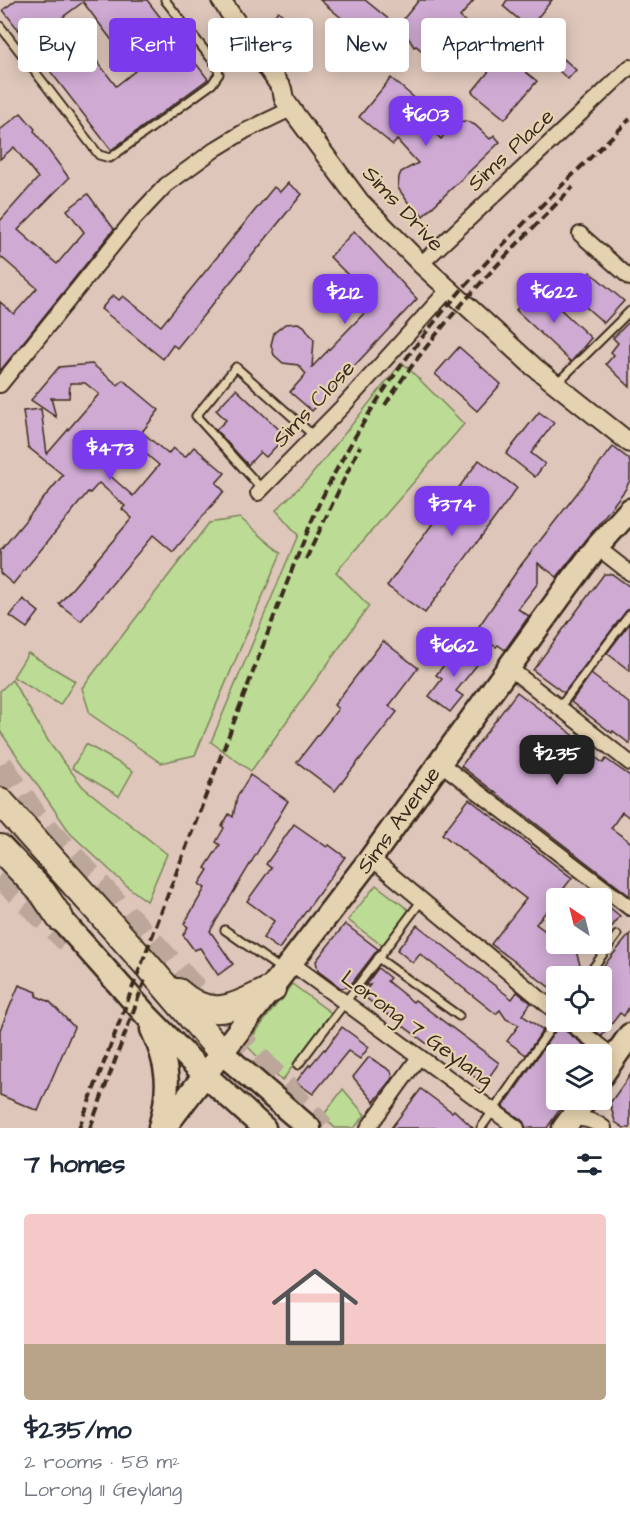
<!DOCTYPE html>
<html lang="en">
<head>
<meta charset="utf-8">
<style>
	body { margin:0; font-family:"Architects Daughter",sans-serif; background:#f2f2f3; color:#1f2937; height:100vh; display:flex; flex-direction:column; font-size:22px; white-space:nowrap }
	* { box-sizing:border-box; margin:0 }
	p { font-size:20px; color:#747a83 }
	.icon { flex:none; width:33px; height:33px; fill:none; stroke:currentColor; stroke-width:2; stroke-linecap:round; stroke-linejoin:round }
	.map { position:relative; height:1128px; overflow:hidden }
	.drawer { display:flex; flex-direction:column; background:#fff; flex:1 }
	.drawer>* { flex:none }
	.hud { position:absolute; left:18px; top:18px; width:594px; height:54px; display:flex; gap:12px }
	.needle { width:39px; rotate:325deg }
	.buttons { position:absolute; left:546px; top:888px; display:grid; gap:12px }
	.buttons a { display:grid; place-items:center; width:66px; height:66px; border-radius:6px; background:#fff; box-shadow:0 3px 15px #0003; font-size:30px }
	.price { position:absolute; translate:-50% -51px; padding:0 14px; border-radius:12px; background:#7c3aed; color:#fff; font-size:20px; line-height:39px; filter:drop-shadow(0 2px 3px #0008) }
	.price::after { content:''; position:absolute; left:50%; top:36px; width:18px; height:14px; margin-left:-9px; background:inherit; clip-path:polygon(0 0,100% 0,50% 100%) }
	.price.current { background:#222; color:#fff }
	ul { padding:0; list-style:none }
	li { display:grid; align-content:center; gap:12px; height:318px; padding:0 24px }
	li+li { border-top:2px solid #e0e1e3 }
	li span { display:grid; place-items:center; height:186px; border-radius:6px; color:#555 }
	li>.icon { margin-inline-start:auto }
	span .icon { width:108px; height:108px; fill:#fffc; stroke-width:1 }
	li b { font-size:26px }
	h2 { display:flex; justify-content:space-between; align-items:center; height:72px; padding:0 24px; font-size:26px }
	.pill { padding:0 21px; border-radius:6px; background:#fff; box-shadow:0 3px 15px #0003; font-size:21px; line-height:54px }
	.pill.current { background:#7c3aed; color:#fff }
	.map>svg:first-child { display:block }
</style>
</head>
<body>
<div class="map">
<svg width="630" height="1128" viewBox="0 0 630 1128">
	<rect width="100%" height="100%" fill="#dec6ba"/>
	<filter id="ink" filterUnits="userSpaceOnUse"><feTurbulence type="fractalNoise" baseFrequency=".0167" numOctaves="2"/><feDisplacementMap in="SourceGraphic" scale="12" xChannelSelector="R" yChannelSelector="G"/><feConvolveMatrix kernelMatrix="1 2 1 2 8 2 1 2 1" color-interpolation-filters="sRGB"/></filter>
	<g filter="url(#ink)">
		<g fill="#bcdc96" stroke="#7c835a" stroke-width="1.5">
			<polygon points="402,362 464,424 336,572 369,606 251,771 211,742 298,535 276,510 309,478"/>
			<polygon points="240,518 281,553 195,755 161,763 90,714 82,688 209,523"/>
			<polygon points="28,653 75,681 60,705 13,677"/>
			<polygon points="12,680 50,744 83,787 167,854 147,901 128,887 71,834 0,731 0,691"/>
			<polygon points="86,744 133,771 119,796 72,768"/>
			<polygon points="376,885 410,911 383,946 348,920"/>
			<polygon points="292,984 331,1013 282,1081 246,1045"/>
			<polygon points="343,1089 365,1115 354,1128 335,1128 323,1116"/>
		</g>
		<g fill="#cfaad3" stroke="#3b2a1e" stroke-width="1.5" fill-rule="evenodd">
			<path d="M16 0H147L208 79 111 150 3 10ZM83 2 135 71 116 86 63 17Z"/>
			<polygon points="320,0 365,0 392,22 380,38 375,34 369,41"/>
			<polygon points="419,0 474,0 460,17 474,29 442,67 416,46 414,47 406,34 402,34 401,22"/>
			<polygon points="507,0 552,0 529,28 503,6"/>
			<polygon points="278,11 303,31 288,49 275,38 279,33 268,24"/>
			<polygon points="503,54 537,81 505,119 472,92"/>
			<polygon points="554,54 563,61 564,59 576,70 568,79 548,61"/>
			<polygon points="391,78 425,107 418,115 441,139 451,126 456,122 466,121 475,125 490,139 494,135 500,142 423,216 420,212 417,215 398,188 399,177 401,172 418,163 397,140 393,145 359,117"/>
			<polygon points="21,113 35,129 34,131 69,178 18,230 57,264 84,232 67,210 88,194 114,229 0,371 0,302 14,314 37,288 0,256 0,221 38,178 14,147 0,159 0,130"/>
			<polygon points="288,183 302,194 177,348 173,345 163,359 101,309 113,295 119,300 123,296 161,326 274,187 280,192"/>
			<polygon points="354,231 417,299 312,411 290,392 306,374 298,365 283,363 274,355 271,345 274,333 285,324 298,323 304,326 314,340 312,367 375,302 330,257"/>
			<polygon points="590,272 624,301 604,323 571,294"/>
			<polygon points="537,287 591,338 571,362 516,310"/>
			<polygon points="630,321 630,387 606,364 614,355 611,352 618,343 613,338"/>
			<polygon points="459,347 501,384 477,411 435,374"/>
			<path d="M92 364 118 385 123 380 159 410 142 432 168 454 173 448 185 457 194 447 225 473 216 483 224 491 173 552 153 535 81 621 59 604 132 518 122 509 125 506 99 483 90 493 88 492 13 584 0 573V551L63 475 28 447 23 411 41 409 47 454 99 394 85 383H70L69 398H51L56 417 31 400 59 367ZM133 443 159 465 133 496 107 473Z"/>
			<polygon points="236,389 286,436 266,457 260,452 248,465 216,430 226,420 216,410"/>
			<polygon points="539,412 554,423 531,453 545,464 535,477 506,454"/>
			<polygon points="613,447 629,459 630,463 630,480 625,490 557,577 538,563 538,583 518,609 529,616 505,650 498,645 496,647 475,632 521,565"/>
			<polygon points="479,460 517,488 425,613 387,586"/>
			<polygon points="604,574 612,574 630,587 630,608 626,611 564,693 533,670"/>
			<polygon points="23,599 39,612 27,628 10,616"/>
			<polygon points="630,623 630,671 607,653"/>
			<polygon points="383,641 418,668 389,706 397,712 335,791 297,762 338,709 334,705"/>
			<polygon points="460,645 480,661 456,691 463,696 450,712 429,696 442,679 436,675"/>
			<polygon points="591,674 630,704 630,744 613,731 612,733 571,702"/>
			<polygon points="517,692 585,744 582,747 603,763 606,759 630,776 630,818 622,812 611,828 630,842 630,896 461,766"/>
			<polygon points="250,775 288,801 210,931 233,964 218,975 200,948 194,950 183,935 188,927 184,924 205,888 199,884 208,870 205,868 220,845 216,842 224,828 222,826 229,814 233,817 237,797"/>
			<polygon points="469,799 572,878 564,888 577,898 556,898 556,908 552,904 536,924 556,939 556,944 574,944 580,965 570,976 556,976 556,992 491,944 526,899 442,834"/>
			<polygon points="294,824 327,847 329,845 345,857 279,949 263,938 274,921 247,901 271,868 266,864"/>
			<polygon points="602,901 620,916 602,940"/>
			<polygon points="345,924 378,949 349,987 341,988 318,971 316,961"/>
			<polygon points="417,925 512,999 517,992 531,1003 522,1015 543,1030 526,1055 507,1041 519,1025 506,1019 500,1010 496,1014 420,954 413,963 397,950"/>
			<polygon points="630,934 630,1005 624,1016 620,1013 602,1036 583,1022 602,1022 602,976 595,976"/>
			<polygon points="378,968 390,978 387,981 413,1002 415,1000 499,1063 484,1084 439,1050 438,1052 362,995 370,985 365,986"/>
			<polygon points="19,985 37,992 36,996 50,1002 74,1027 38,1111 0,1095 0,1030"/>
			<polygon points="560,1024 563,1029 596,1054 556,1054 556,1100 566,1100 547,1128 526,1128 523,1121 503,1107"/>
			<polygon points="342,1027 369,1047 360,1059 348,1051 313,1094 296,1082 309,1065 310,1066 324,1049 325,1050"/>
			<polygon points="369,1057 391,1071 393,1078 374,1102 353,1077"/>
			<polygon points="630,1075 630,1128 624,1128 615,1122 610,1103"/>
			<polygon points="421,1089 452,1112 454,1110 473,1128 391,1128"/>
		</g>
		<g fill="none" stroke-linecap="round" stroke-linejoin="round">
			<g stroke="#bda79b" stroke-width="26" stroke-dasharray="26 13" stroke-linecap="butt">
				<polyline points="0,765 35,817 322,1128"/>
				<polyline points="0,875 68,940"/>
			</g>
			<g stroke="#3b2a1e" stroke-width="11">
				<g id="service">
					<polyline points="0,26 99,155 110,158 212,84 219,74 217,66 165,0"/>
					<polyline points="557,383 630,311"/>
					<polyline points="262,489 196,416 236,367 314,436"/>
					<polyline points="559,708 630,614"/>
					<polyline points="225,930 282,970"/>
					<polyline points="378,958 459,1016"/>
					<polyline points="587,976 617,935"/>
					<polyline points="298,1065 422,900"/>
					<polyline points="481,1128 556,1021"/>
				</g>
			</g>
			<g stroke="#3b2a1e" stroke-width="18">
				<g id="minor">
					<polyline points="580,234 630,278"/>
					<polyline points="421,264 630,67"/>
					<polyline points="0,385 134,219 166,185 217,148 245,131 291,109"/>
					<polyline points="258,493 345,404 448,290"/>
					<polyline points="597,547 630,573"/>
					<polyline points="508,667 630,763"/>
					<polyline points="440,763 630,908"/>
					<polyline points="371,858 556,1012"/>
					<polyline points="291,963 517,1128"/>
					<polyline points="569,1022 614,1057"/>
					<path d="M571 1118C584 1119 594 1120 604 1128"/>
					<polyline points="368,1128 419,1057"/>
				</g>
			</g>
			<g stroke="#3b2a1e" stroke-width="22">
				<polyline id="tertiary" points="221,0 282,89 284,99 291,109 360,202 421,264 534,367 630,443"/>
			</g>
			<g stroke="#3b2a1e" stroke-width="27">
				<g id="primary">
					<polyline points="60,918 147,1016 205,1075 264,1128"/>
					<path d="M152 1029C169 1065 171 1088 160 1127"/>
					<polyline points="222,1053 309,1128"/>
					<polyline points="602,1075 630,1035"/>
					<path id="s1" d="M164 1128 371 858 567 587 597 547 630 510"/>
					<polyline points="564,1128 585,1100"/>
				</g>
			</g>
			<g stroke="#3b2a1e" stroke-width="30">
				<g id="motorway">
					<polyline points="0,801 146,964 222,1053"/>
					<polyline points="0,848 43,893 60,918"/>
					<path d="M178 992C213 1023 235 1006 272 989"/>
				</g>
			</g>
			<use href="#service" stroke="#e5d2b0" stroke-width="7"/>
			<use href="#minor" stroke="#e5d2b0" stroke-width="14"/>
			<use href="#tertiary" stroke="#e5d2b0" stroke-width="18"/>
			<use href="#primary" stroke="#e5d2b0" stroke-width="22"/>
			<use href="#motorway" stroke="#e5d2b0" stroke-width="26"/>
			<g stroke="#3b2a1e" stroke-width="4" stroke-dasharray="9 4.5" stroke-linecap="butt">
				<path d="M385 405C437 324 505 256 573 187"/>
				<polyline points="306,559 360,446"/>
				<path d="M79 1128 293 567C302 546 310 524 319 504 349 442 386 383 428 330 489 253 561 187 630 119"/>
				<polyline points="90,1128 146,977"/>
			</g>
		</g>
	</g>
	<g text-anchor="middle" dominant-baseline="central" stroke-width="4.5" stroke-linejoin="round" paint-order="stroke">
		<g font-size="22" fill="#3b2a1e" stroke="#e5d2b0">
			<text transform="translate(511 150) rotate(-43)">Sims Place</text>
			<text transform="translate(403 209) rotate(47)">Sims Drive</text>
			<text transform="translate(314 404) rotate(-47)">Sims Close</text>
			<text stroke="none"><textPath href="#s1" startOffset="387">Sims Avenue</textPath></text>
			<text transform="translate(417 1029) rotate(36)">Lorong 7 Geylang</text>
		</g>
	</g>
</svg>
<div class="buttons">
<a><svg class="needle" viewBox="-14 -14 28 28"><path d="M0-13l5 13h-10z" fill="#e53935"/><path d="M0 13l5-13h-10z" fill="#747a83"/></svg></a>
<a><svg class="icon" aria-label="locate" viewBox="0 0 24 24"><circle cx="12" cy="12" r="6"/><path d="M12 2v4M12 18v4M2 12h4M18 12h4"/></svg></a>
<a><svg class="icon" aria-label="layers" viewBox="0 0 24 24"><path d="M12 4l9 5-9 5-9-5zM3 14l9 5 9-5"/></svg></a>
</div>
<b class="price" style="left:426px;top:147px">$603</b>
<b class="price" style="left:554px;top:324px">$622</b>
<b class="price" style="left:345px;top:325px">$212</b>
<b class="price" style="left:110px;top:481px">$473</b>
<b class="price" style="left:452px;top:537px">$374</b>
<b class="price" style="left:454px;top:678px">$662</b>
<b class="price current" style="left:557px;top:786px">$235</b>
<div class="hud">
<a class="pill">Buy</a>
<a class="pill current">Rent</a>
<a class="pill">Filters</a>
<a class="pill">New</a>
<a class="pill">Apartment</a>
</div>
</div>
<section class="drawer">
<h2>7 homes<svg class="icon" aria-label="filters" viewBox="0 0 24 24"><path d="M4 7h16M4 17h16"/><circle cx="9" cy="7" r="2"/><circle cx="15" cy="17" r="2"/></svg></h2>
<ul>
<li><span style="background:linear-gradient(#f6c9c9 70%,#b9a48a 0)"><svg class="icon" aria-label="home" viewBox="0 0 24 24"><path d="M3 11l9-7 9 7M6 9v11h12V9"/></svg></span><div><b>$235/mo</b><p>2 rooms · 58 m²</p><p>Lorong 11 Geylang</p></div></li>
</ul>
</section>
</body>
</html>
